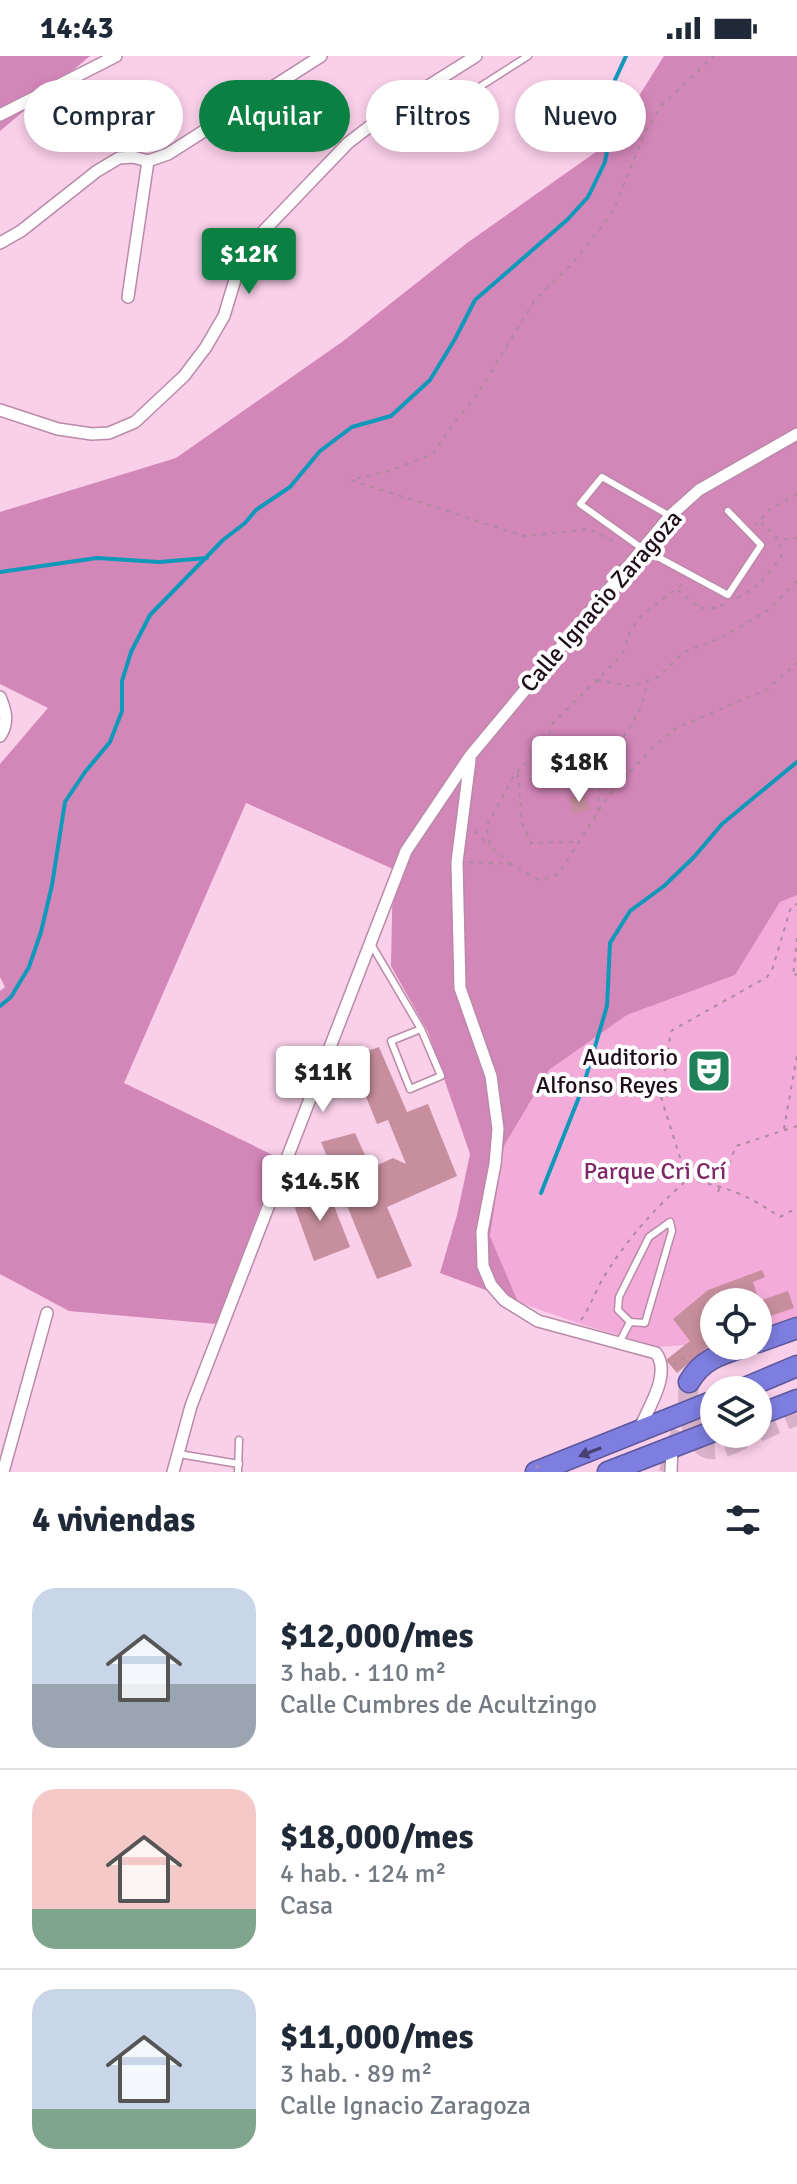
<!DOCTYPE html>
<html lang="es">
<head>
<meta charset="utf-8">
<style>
	body { margin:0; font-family:Signika,sans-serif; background:#f2f2f3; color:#1f2937; height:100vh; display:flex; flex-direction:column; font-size:30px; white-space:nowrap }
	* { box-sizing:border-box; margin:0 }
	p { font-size:26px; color:#747a83 }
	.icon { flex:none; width:44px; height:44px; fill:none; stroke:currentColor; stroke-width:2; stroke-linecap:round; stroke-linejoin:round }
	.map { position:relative; height:1416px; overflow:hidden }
	.side { display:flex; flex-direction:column; background:#fff; flex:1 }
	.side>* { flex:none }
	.top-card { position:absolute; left:24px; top:24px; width:750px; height:72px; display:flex; gap:16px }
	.fabs { position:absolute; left:700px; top:1232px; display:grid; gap:16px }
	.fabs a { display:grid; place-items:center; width:72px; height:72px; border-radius:50%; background:#fff; box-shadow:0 4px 12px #0003; font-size:40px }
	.price { position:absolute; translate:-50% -68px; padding:0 18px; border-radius:8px; background:#fff; color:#222; font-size:26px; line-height:52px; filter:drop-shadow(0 2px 4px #0008) }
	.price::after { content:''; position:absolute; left:50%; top:48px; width:24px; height:18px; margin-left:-12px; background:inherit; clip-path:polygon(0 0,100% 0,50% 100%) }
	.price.selected { background:#0b8043; color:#fff }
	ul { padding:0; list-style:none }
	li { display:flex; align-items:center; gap:24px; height:200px; padding:0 32px }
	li+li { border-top:2px solid #e0e1e3 }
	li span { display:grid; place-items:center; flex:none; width:224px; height:160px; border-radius:24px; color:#555 }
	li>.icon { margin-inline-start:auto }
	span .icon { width:96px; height:96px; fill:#fffc; stroke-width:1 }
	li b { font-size:34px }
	h2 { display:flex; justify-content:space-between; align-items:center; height:96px; padding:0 32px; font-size:34px }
	.pill { padding:0 28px; border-radius:36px; background:#fff; box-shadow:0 4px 12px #0003; font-size:28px; line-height:72px }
	.pill.selected { background:#0b8043; color:#fff }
	.status { display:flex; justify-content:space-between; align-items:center; height:56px; padding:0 40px; background:#fff; direction:ltr }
	.status svg { height:22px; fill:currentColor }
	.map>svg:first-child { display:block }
</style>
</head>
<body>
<div class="status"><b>14:43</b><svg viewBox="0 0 49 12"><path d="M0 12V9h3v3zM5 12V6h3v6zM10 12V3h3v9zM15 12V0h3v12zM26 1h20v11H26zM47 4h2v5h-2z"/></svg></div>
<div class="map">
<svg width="797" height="1416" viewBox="0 0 797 1416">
	<rect width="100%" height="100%" fill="#f9cfe9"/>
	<polygon fill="#f3acd9" points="797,839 797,1261 758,1275 758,1246 714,1246 714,1287 659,1291 577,1267 518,1246 490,1180 504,1090 549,1014 627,959 735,919 780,846"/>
	<g fill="#d386b8">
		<polygon points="0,0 90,0 0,75"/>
		<polygon points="664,0 797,0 797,839 780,846 735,919 627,959 549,1014 504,1090 490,1180 518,1246 440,1217 457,1159 470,1098 428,976 391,910 393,813 246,747 124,1027 279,1102 217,1268 69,1255 0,1218 0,935 5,931 0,921 0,708 48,652 0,628 0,456 176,402 342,286 467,187 610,86"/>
	</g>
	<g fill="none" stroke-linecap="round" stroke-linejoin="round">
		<g stroke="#0e98ba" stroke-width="4">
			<polyline points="0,516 97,502 159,506 207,502"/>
			<polyline points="0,950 11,941 29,911 41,876 52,829 65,746 85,716 110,686 122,655 122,625 131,596 150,559 223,484 245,467 256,454 290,431 320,395 352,371 391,360 430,324 455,283 475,244 567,164 588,141 605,106 613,62 614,26 626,0"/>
			<polyline points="541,1137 583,1031 607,950 610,887 630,855 664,830 694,801 722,768 797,706"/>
		</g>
	</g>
	<g fill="#c78e9e">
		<polygon points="585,738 590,753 573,758 569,742"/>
		<polygon points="379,991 407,1056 428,1048 457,1120 387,1151 412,1210 377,1223 321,1086 355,1077 374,1119 378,1109 393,1102 406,1108 388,1064 377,1068 350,1001"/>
		<polygon points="326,1129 350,1191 314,1205 291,1141"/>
		<polygon points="762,1214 765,1221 753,1226 759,1245 788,1235 794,1252 758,1264 758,1246 714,1246 714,1286 677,1317 666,1304 690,1285 673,1263 708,1234"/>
	</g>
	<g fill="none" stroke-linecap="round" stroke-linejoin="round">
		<polyline stroke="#d8b2ca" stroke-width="11" stroke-dasharray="11 5.5" stroke-linecap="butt" points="664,1416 686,1344"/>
		<g stroke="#d8b2ca" stroke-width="20" stroke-dasharray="20 10" stroke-linecap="butt">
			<path d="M689 1326C686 1345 689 1398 717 1393 729 1391 742 1383 753 1378"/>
			<polyline points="758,1376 797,1359"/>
		</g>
		<g stroke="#ba8aa9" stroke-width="9">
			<g id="lane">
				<polyline points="409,76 528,0"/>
				<polyline points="670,460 602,421 580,448 643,493 728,539 761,489 728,455"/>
				<polyline points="371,888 421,973 441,1020 410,1033 391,985 421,973"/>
				<polygon points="670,1166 672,1175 645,1267 630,1266 618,1254 619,1241 649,1181"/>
				<polyline points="619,1287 630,1266"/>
				<polyline points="179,1398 239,1408"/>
				<polyline points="238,1416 239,1384"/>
			</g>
		</g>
		<g stroke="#ba8aa9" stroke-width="14">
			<g id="street">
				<polyline points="0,59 116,0"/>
				<polyline points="0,187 21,175 97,115 119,102 133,101 148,105 168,98 321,0"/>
				<polyline points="128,241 148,105"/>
				<polyline points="0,354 58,373 92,378 109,377 135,366 184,320 206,291 224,260 241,204 255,184 348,87 395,51 476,0"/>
				<path d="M0 641C6 655 9 667 0 680"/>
				<path d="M470 704 457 806 460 932 491 1020 498 1073 495 1108 482 1176 483 1210 491 1229 504 1244 538 1265 656 1297C672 1318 647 1354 638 1376"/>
				<polyline points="3,1416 47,1257"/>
				<polyline points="173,1416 191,1350 406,795 470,700 670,460 699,434 797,378"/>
				<polyline points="671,1416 672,1391"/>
			</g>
		</g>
		<g stroke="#5c579a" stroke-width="23">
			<g id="highway">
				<polyline points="758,1286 797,1272"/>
				<path d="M689 1326C702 1303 721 1298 746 1290"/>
				<polyline points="740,1334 797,1310"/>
				<polyline points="758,1359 797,1344"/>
				<polyline points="536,1416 714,1345"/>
				<polyline points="608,1416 714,1375"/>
			</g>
		</g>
		<g stroke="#ac8b9f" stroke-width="2" stroke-dasharray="4 6" stroke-linecap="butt">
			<polyline points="761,466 779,484 797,482"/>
			<polyline points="754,469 760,465 770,453 797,438"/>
			<polyline points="613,485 589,473 524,480 351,424 389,415 433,398 452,369 475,342 535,244 573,207 604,168 614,153 645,76 662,49 714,0"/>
			<polyline points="678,534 699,552 717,552 724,548"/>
			<path d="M737 542C758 532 769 518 782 499L779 484"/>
			<polyline points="597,624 631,630 658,621 684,596 721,582 768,554 797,525"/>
			<polyline points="518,717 522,767 531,787 577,786"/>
			<path d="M598 755C598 737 599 720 608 705 624 676 643 661 647 626"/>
			<polyline points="475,775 490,790"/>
			<polyline points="469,806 511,808 539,824 554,821 563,811 608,740 655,689 676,672 766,634 797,607"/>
			<polyline points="511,808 491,791 486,771 513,721 548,682 553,667 613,608 624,595 629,577 641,560 683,528"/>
			<polyline points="797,882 793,920 797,918"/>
			<polyline points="784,1073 797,999"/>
			<path d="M688 1124C726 1130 748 1139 780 1161L797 1152"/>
			<polyline points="718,1136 736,1090 797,1070"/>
			<path d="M581 1264C591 1250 596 1233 605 1219 629 1181 654 1153 687 1124L661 1041 671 975 767 921 772 914 791 851 797 848"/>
			<polyline points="673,1309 688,1299"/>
		</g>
		<use href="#lane" stroke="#fff" stroke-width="6"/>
		<use href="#street" stroke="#fff" stroke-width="11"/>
		<use href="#highway" stroke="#7d7edf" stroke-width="20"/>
		<polyline stroke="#ac8b9f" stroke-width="2" stroke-dasharray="4 6" stroke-linecap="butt" points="537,1409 539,1416"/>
	</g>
	<defs><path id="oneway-solid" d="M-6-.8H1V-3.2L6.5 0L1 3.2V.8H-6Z" transform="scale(2)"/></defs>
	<use fill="#494072" href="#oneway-solid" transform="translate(590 1396) rotate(159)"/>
	<defs>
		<g id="theatre-square" transform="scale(2.3)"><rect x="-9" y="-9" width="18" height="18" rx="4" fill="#1f8059" stroke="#fefefe"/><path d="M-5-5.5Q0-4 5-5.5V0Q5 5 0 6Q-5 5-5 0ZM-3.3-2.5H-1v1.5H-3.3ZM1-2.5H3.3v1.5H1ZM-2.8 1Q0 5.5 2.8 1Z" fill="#fff"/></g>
	</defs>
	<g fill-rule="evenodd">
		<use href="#theatre-square" x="709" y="1015"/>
	</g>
	<g text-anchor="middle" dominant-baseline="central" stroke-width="8" stroke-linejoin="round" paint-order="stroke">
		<g font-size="24" fill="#1f0e19" stroke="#fefefe">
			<text transform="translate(601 545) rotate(-49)">Calle Ignacio Zaragoza</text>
		</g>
		<g font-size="24" fill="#1f0e19" stroke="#fefefe" text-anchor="end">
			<text x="678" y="1001">Auditorio<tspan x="678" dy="28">Alfonso Reyes</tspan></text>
		</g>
		<g font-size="24" fill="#812768" stroke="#fefefe">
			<text x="655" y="1115">Parque Cri Crí</text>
		</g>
	</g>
</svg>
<div class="fabs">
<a><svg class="icon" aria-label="locate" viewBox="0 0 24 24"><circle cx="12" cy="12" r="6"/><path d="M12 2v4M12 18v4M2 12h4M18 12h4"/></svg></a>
<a><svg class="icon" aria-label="layers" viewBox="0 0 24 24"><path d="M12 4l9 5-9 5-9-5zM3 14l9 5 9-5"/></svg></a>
</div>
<b class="price selected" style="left:249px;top:240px">$12K</b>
<b class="price" style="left:579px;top:748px">$18K</b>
<b class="price" style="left:323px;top:1058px">$11K</b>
<b class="price" style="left:320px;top:1167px">$14.5K</b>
<div class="top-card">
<a class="pill">Comprar</a>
<a class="pill selected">Alquilar</a>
<a class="pill">Filtros</a>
<a class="pill">Nuevo</a>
</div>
</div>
<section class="side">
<h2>4 viviendas<svg class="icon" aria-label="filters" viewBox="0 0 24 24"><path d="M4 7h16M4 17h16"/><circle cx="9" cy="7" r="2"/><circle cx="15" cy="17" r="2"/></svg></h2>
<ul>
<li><span style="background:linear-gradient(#c9d6e8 60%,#9aa5b1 0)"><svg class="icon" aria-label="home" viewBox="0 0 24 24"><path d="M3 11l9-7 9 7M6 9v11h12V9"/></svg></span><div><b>$12,000/mes</b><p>3 hab. · 110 m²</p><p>Calle Cumbres de Acultzingo</p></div></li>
<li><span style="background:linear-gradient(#f6c9c9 75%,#7fa58c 0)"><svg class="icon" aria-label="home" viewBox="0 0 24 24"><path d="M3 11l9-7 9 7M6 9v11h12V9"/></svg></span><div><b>$18,000/mes</b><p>4 hab. · 124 m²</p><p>Casa</p></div></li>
<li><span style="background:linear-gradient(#c9d6e8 75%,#7fa58c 0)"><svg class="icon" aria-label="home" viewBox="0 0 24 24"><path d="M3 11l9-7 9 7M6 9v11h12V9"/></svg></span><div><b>$11,000/mes</b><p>3 hab. · 89 m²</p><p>Calle Ignacio Zaragoza</p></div></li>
</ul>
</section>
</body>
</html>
